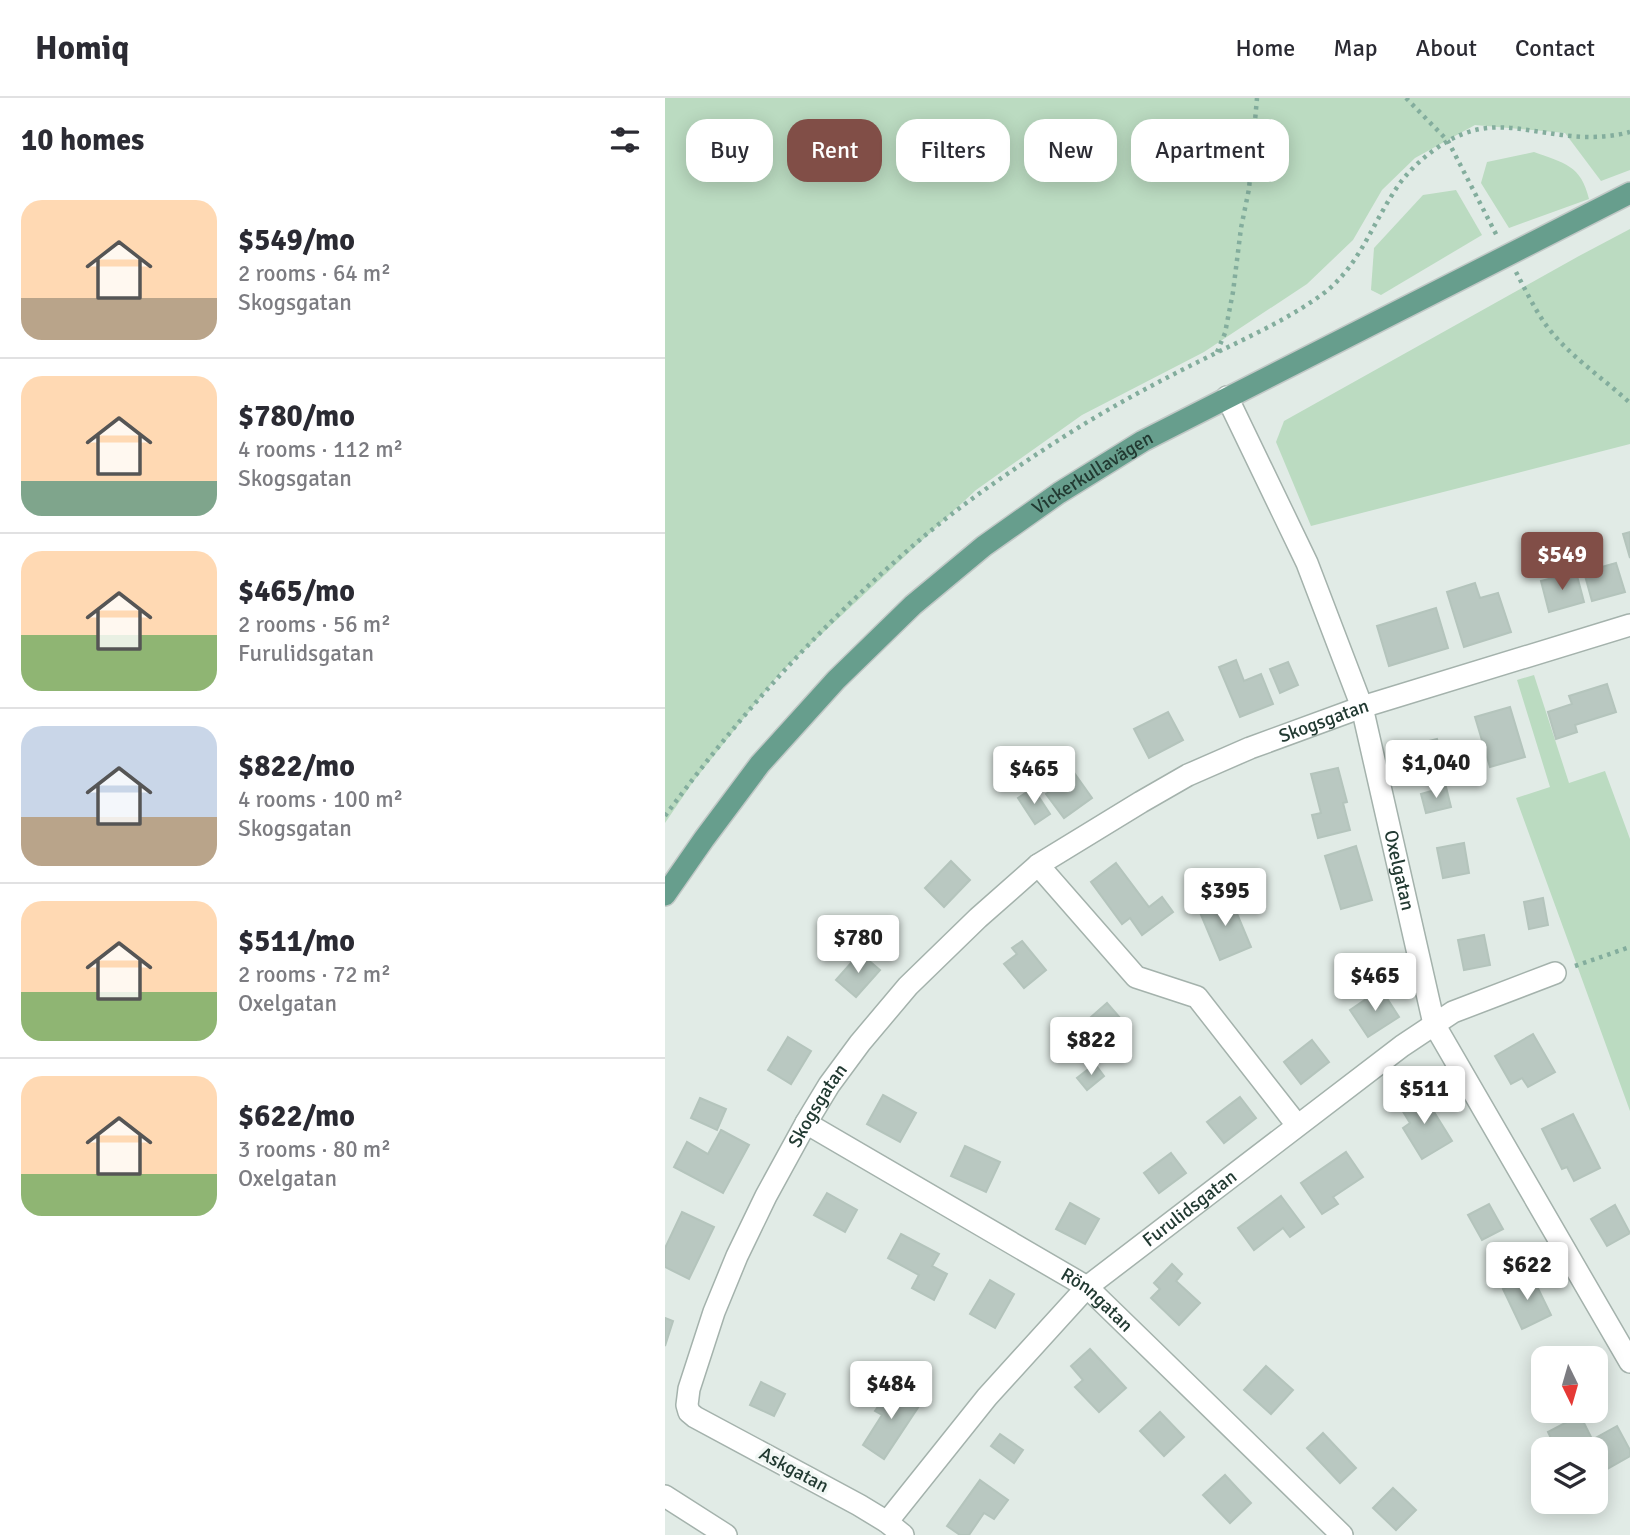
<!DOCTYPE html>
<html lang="en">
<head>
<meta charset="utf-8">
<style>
	body { margin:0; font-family:Signika,sans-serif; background:#f2f2f3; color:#2b2b33; height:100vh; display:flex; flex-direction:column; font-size:26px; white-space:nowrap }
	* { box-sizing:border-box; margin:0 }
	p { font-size:23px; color:#7c7c81 }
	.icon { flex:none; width:38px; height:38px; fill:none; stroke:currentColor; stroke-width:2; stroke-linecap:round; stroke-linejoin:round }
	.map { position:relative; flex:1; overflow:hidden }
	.side { display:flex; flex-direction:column; background:#fff; width:665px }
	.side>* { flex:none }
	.top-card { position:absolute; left:21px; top:21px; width:665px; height:63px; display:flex; gap:14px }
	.needle { width:46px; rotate:175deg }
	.tools { position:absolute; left:866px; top:1248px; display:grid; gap:14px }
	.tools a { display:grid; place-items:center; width:77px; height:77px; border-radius:14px; background:#fff; box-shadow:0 4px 18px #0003; font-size:35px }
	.price { position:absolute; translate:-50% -60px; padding:0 16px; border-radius:7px; background:#fff; color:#222; font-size:23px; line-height:46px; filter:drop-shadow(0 2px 4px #0008) }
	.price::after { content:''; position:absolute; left:50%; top:42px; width:21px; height:16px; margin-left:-10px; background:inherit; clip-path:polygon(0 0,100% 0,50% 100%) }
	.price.active { background:#814e47; color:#fff }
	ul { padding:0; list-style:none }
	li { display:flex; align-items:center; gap:21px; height:175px; padding:0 21px }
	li+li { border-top:2px solid #e1e1e2 }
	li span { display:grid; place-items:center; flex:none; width:196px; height:140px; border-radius:21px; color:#555 }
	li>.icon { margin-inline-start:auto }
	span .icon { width:84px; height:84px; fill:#fffc; stroke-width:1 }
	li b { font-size:30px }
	h2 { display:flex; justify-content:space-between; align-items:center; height:84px; padding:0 21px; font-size:30px }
	.tag { padding:0 24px; border-radius:21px; background:#fff; box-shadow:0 4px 18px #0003; font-size:24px; line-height:63px }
	.tag.active { background:#814e47; color:#fff }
	header { display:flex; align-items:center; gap:42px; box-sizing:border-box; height:98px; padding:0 35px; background:#fff; border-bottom:2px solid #e1e1e2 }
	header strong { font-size:33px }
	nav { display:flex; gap:38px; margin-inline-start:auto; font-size:24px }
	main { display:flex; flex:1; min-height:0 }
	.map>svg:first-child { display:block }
</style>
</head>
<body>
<header>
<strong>Homiq</strong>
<nav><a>Home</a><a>Map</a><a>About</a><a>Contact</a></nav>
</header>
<main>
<section class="side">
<h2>10 homes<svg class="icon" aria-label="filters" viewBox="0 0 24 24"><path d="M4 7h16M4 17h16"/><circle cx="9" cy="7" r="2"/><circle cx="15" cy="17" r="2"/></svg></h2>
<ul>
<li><span style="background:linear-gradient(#ffd9b3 70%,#b9a48a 0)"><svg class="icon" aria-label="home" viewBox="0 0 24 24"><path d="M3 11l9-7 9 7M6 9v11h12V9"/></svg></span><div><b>$549/mo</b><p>2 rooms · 64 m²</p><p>Skogsgatan</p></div></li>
<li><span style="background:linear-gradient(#ffd9b3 75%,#7fa58c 0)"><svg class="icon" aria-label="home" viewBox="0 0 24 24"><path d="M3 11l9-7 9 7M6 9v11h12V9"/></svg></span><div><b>$780/mo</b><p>4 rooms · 112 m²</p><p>Skogsgatan</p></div></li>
<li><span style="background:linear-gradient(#ffd9b3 60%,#8fb573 0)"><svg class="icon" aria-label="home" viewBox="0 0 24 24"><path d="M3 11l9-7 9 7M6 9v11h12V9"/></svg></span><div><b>$465/mo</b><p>2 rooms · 56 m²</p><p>Furulidsgatan</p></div></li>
<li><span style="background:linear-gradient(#c9d6e8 65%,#b9a48a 0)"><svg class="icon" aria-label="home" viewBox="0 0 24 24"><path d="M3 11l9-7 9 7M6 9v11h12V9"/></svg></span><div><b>$822/mo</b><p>4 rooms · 100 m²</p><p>Skogsgatan</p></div></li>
<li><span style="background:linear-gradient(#ffd9b3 65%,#8fb573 0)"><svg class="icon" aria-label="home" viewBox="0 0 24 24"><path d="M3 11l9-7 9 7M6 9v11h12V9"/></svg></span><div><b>$511/mo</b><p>2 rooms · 72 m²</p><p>Oxelgatan</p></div></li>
<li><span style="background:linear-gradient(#ffd9b3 70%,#8fb573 0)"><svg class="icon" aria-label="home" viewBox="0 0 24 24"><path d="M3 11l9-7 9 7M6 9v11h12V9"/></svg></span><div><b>$622/mo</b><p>3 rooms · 80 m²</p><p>Oxelgatan</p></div></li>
</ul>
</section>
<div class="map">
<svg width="965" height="1437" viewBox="0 0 965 1437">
	<rect width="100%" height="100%" fill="#e1ebe6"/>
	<g fill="#bbdbc1">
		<polygon points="0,0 965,0 965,72 936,83 900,35 810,27 750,60 717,92 688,142 642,186 539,254 417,317 311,392 115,575 28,684 0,725"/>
		<path d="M869 54C899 65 916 67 924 101L844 130 816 85 822 64Z"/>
		<polygon points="791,92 817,137 716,197 706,192 709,150 758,97"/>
		<polygon points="965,131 965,346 646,428 611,344 619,323 914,158"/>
		<polygon points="869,577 904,685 940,673 965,741 965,1013 851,700 885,689 852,582"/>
	</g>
	<g fill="#b9c8c1" stroke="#b4c4bc" stroke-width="2">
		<polygon points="965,434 965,460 958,436"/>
		<polygon points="951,465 960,494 927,503 919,474"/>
		<polygon points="911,474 919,504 884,514 876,483"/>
		<polygon points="810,485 815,500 833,495 846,534 799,549 782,494"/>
		<polygon points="771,510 783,550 724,568 712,528"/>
		<polygon points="571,562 579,583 596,576 608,606 575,619 554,569"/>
		<polygon points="623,564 633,587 615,595 605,571"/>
		<polygon points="942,586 951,614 910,627 912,634 891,641 883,614 907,606 904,598"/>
		<polygon points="845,609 860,659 825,669 810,619"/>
		<polygon points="503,614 518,642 484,660 469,631"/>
		<polygon points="772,641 780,672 752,680 744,648"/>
		<polygon points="673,670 682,704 678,705 685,732 653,740 647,717 656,715 646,676"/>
		<polygon points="410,676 427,700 399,720 381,696"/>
		<polygon points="781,689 786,709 761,715 756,696"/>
		<polygon points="368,690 385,716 370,726 353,700"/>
		<polygon points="799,745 804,775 778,780 772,750"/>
		<polygon points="691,748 707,802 676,811 660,758"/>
		<polygon points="286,763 305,782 279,809 260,790"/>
		<polygon points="451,765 484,809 497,799 508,814 477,837 465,820 457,826 426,784"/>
		<polygon points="565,799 586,849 555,862 534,812"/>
		<polygon points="878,800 883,827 864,831 859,804"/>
		<polygon points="819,837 825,867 799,872 793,842"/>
		<polygon points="357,843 381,872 359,890 339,866 352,856 347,850"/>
		<polygon points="195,855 215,872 191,899 171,882"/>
		<polygon points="716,891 734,919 703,939 685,912"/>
		<polygon points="442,905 463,929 439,951 417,927"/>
		<polygon points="868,936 890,974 863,989 857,980 846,986 830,958"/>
		<polygon points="123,939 146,953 126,986 103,972"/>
		<polygon points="647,942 664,964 636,986 619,964"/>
		<polygon points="430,966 439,978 422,992 412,980"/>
		<polygon points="756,993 787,1043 757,1061 738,1030 745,1025 734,1007"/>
		<polygon points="218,997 251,1015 235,1044 202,1026"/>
		<polygon points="575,999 591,1020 559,1045 542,1024"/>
		<polygon points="35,1000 61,1011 52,1032 26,1020"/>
		<polygon points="908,1016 935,1070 909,1083 902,1069 897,1071 877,1031"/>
		<polygon points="56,1032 84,1047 58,1095 9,1069 22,1044 43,1056"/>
		<polygon points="300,1048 335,1064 321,1094 286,1078"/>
		<polygon points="681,1054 698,1079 668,1099 673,1106 657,1116 636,1085"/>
		<polygon points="506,1055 521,1075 494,1095 479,1075"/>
		<polygon points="162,1095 192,1112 180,1134 149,1117"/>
		<polygon points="616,1098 639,1129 625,1139 618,1130 589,1152 573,1130"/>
		<polygon points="405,1105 434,1121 420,1146 391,1131"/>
		<polygon points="824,1106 838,1131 817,1142 803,1117"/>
		<polygon points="950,1107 965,1135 942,1148 926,1121"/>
		<polygon points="17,1114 49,1129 24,1181 0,1169 0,1150"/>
		<polygon points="236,1136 274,1156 267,1168 282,1176 269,1202 247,1190 254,1177 223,1160"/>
		<polygon points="507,1166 517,1176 511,1183 535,1205 514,1227 486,1200 495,1191 489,1185"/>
		<polygon points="867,1178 886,1217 857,1231 838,1191"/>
		<polygon points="325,1182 349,1196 330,1230 305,1216"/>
		<polygon points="0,1220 8,1223 0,1248"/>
		<polygon points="425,1251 461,1290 434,1314 410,1289 418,1282 406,1268"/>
		<polygon points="907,1251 912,1260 888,1260"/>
		<polygon points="601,1268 628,1292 606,1316 579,1292"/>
		<polygon points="96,1284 120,1296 109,1318 85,1307"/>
		<polygon points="228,1287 256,1305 219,1361 198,1347 217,1317 210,1313"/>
		<polygon points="495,1314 519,1339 499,1358 475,1333"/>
		<polygon points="915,1317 928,1343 912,1351 891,1351 883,1334"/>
		<polygon points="952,1328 965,1352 965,1358 942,1371 927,1342"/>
		<polygon points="658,1335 691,1370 675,1385 642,1350"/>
		<polygon points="335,1336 358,1352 349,1365 326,1348"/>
		<polygon points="560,1377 586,1405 565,1425 538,1397"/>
		<polygon points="315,1382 343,1402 329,1421 319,1415 304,1437 295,1437 282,1428"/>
		<polygon points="728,1390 751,1412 731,1432 708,1410"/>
	</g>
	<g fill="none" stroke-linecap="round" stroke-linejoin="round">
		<g stroke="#a4b2ac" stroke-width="24">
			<g id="minor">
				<path id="s1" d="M562 299 642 465 697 609 769 926 965 1264"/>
				<polyline points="373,767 471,879 532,899 632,1027"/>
				<path id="s2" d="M141 1025 422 1189 677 1437"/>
				<polyline points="0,1398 61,1437"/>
				<path id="s3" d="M222 1424 322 1299 422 1189 737 948 788 914 890 875"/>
				<path id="s4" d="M238 1437 222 1424 194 1407 30 1319 24 1314 22 1307 24 1291 49 1214 72 1158 101 1098 141 1025 164 987 195 945 243 888 313 820 373 767 476 704 523 677 585 650 697 609 965 527"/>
			</g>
		</g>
		<g stroke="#c1c8c6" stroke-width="24">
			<g id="major">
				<path id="s5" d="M0 797 39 741 95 666 171 582 248 507 319 448 394 395 478 343 965 95"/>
			</g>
		</g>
		<g stroke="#83ad9d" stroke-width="4.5" stroke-dasharray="3.5 5" stroke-linecap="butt">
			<polyline points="741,0 783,43 832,138"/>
			<path d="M851 174C861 193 871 214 884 231 907 260 938 280 965 305"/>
			<polyline points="552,254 560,235 568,194 576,130 584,91 592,0"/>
			<path d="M0 718C75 616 160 522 257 440 302 402 353 368 403 336 449 307 496 282 545 258 583 239 624 221 659 195 693 169 706 129 729 94 741 74 762 55 783 43 824 20 854 32 897 37 920 40 943 40 965 34"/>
			<polyline points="910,868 965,849"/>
		</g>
		<use href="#minor" stroke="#fff" stroke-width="21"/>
		<use href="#major" stroke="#679e8d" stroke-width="21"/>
	</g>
	<g text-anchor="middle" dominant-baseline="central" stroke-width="7" stroke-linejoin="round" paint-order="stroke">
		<g font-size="19" fill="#223a32" stroke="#f1f7f4">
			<text stroke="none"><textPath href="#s5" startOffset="606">Vickerkullavägen</textPath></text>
			<text stroke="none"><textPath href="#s4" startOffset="1232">Skogsgatan</textPath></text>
			<text stroke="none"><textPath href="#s1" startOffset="506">Oxelgatan</textPath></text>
			<text stroke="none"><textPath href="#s4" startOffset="583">Skogsgatan</textPath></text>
			<text stroke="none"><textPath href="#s3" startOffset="438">Furulidsgatan</textPath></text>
			<text stroke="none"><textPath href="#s2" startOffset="341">Rönngatan</textPath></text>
			<text transform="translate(129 1372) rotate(28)">Askgatan</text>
		</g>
	</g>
</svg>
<div class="tools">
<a><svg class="needle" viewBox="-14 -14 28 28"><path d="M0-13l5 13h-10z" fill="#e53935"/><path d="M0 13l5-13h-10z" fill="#7c7c81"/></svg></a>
<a><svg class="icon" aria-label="layers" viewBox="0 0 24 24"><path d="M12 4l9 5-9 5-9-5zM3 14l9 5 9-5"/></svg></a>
</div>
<b class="price active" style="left:897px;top:494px">$549</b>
<b class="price" style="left:771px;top:702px">$1,040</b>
<b class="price" style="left:369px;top:708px">$465</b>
<b class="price" style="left:560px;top:830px">$395</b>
<b class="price" style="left:193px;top:877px">$780</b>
<b class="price" style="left:710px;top:915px">$465</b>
<b class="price" style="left:426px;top:979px">$822</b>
<b class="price" style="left:759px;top:1028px">$511</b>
<b class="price" style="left:862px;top:1204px">$622</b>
<b class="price" style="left:226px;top:1323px">$484</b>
<div class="top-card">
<a class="tag">Buy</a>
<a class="tag active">Rent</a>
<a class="tag">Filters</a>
<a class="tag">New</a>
<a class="tag">Apartment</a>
</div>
</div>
</main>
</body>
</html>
